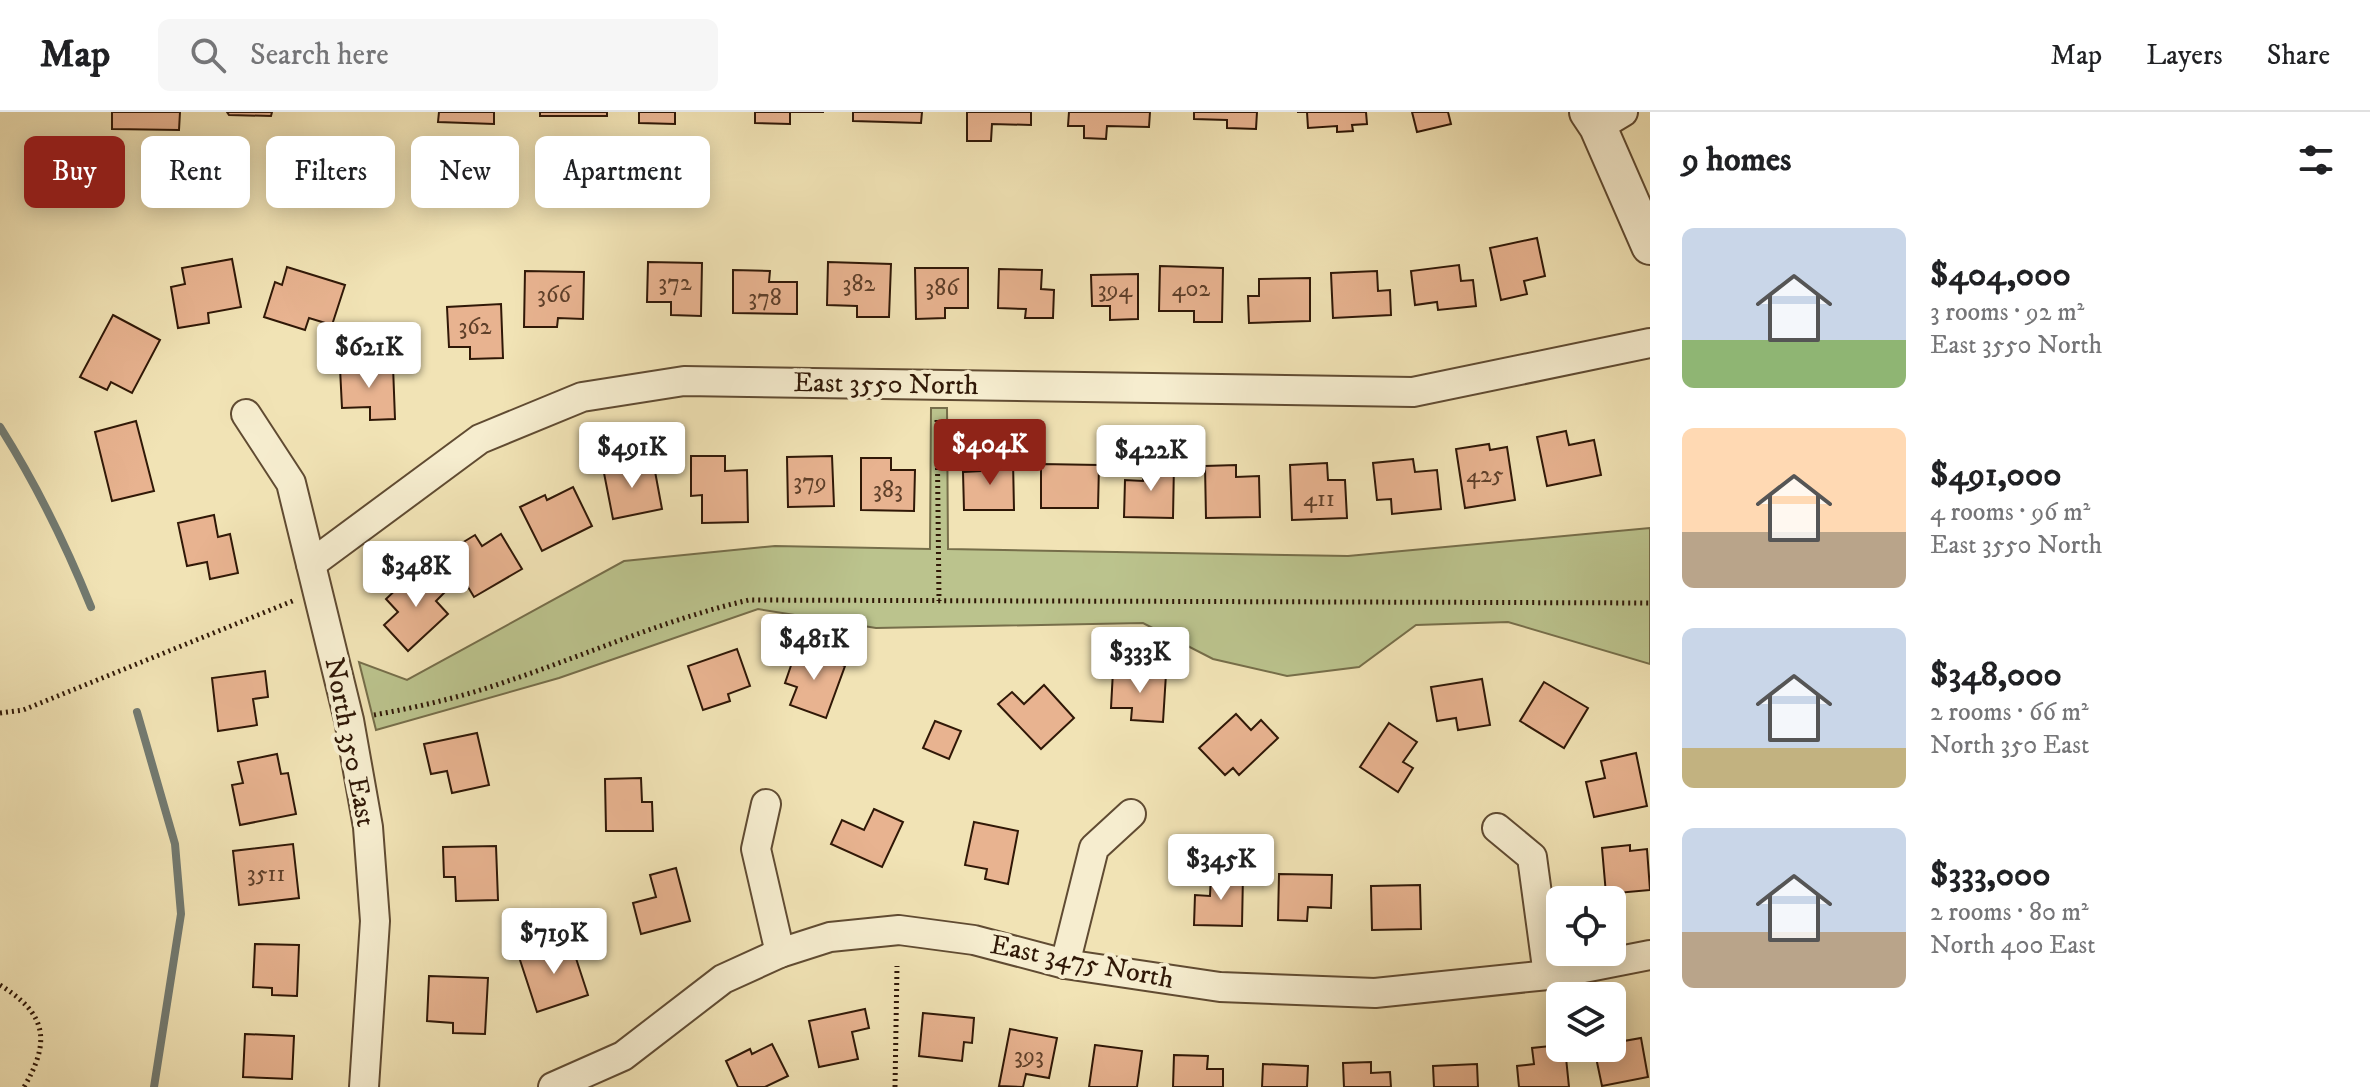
<!DOCTYPE html>
<html lang="en">
<head>
<meta charset="utf-8">
<style>
	body { margin:0; font-family:"IM FELL DW Pica",serif; background:#f6f6f6; color:#202124; height:100vh; display:flex; flex-direction:column; font-size:30px; white-space:nowrap }
	* { box-sizing:border-box; margin:0 }
	p { font-size:26px; color:#757577 }
	.icon { flex:none; width:44px; height:44px; fill:none; stroke:currentColor; stroke-width:2; stroke-linecap:round; stroke-linejoin:round }
	.map { position:relative; flex:1; overflow:hidden }
	.panel { display:flex; flex-direction:column; background:#fff; width:720px }
	.panel>* { flex:none }
	.guide { position:absolute; left:24px; top:24px; width:760px; height:72px; display:flex; gap:16px }
	.controls { position:absolute; left:1546px; top:774px; display:grid; gap:16px }
	.controls a { display:grid; place-items:center; width:80px; height:80px; border-radius:12px; background:#fff; box-shadow:0 4px 20px #0003; font-size:40px }
	.price { position:absolute; translate:-50% -68px; padding:0 18px; border-radius:8px; background:#fff; color:#222; font-size:26px; line-height:52px; filter:drop-shadow(0 2px 4px #0008) }
	.price::after { content:''; position:absolute; left:50%; top:48px; width:24px; height:18px; margin-left:-12px; background:inherit; clip-path:polygon(0 0,100% 0,50% 100%) }
	.price.active { background:#8f2418; color:#fff }
	ul { padding:0; list-style:none }
	li { display:flex; align-items:center; gap:24px; height:200px; padding:0 32px }
	li span { display:grid; place-items:center; flex:none; width:224px; height:160px; border-radius:12px; color:#555 }
	li>.icon { margin-inline-start:auto }
	span .icon { width:96px; height:96px; fill:#fffc; stroke-width:1 }
	li b { font-size:34px }
	h2 { display:flex; justify-content:space-between; align-items:center; height:96px; padding:0 32px; font-size:34px }
	.tag { padding:0 28px; border-radius:12px; background:#fff; box-shadow:0 4px 20px #0003; font-size:28px; line-height:72px }
	.tag.active { background:#8f2418; color:#fff }
	header { display:flex; align-items:center; gap:48px; box-sizing:border-box; height:112px; padding:0 40px; background:#fff; border-bottom:2px solid #e0e0e0 }
	header strong { font-size:38px }
	nav { display:flex; gap:44px; margin-inline-start:auto; font-size:28px }
	.search { width:560px; height:72px; background:#f6f6f6; display:flex; align-items:center; gap:20px; box-sizing:border-box; padding:0 28px; border-radius:12px; color:#757577; font-size:30px }
	main { display:flex; flex:1; min-height:0 }
	.map>svg:first-child { display:block }
</style>
</head>
<body>
<header>
<strong>Map</strong>
<div class="search"><svg class="icon" aria-label="search" viewBox="0 0 24 24"><circle cx="10" cy="10" r="6"/><path d="M15 15l6 6"/></svg>Search here</div>
<nav><a>Map</a><a>Layers</a><a>Share</a></nav>
</header>
<main>
<div class="map">
<svg width="1650" height="975" viewBox="0 0 1650 975">
	<rect width="100%" height="100%" fill="#f1e3b5"/>
	<filter id="stains"><feTurbulence type="fractalNoise" baseFrequency=".0025" numOctaves="4"/><feColorMatrix values="0 0 0 0 .2 0 0 0 0 .09 0 0 0 0 .02 0 0 0 .5 -.17"/></filter>
	<radialGradient id="worn" r=".72"><stop offset=".6" stop-color="#630" stop-opacity="0"/><stop offset="1" stop-color="#630" stop-opacity=".3"/></radialGradient>
	<polygon fill="#bbc38d" stroke="#766e4a" stroke-width="2" points="931,296 947,296 948,437 1348,444 1650,416 1650,552 1508,510 1416,513 1359,555 1287,564 1213,547 1143,511 876,516 758,497 559,566 376,618 359,550 407,568 624,449 775,434 930,437"/>
	<g fill="none" stroke-linecap="round" stroke-linejoin="round">
		<g stroke="#727a71" stroke-width="8">
			<path d="M0 315C36 372 66 433 91 495"/>
			<polyline points="137,600 175,732 181,802 154,975"/>
		</g>
	</g>
	<g fill="#e8b390" stroke="#301807" stroke-width="2">
		<polygon points="112,0 180,0 179,18 112,17"/>
		<polygon points="227,0 272,0 271,4 229,3"/>
		<polygon points="439,0 494,0 494,12 438,10"/>
		<rect x="540" y="0" width="67" height="4"/>
		<polygon points="639,0 675,0 675,12 639,11"/>
		<polygon points="755,0 824,0 790,0 790,12 755,11"/>
		<polygon points="853,0 922,0 921,11 853,9"/>
		<polygon points="967,0 1031,0 1031,13 992,12 991,29 967,29"/>
		<polygon points="1069,0 1150,0 1149,15 1107,14 1106,27 1084,26 1084,14 1068,14"/>
		<polygon points="1194,0 1257,0 1256,17 1227,16 1227,8 1194,7"/>
		<polygon points="1297,0 1366,0 1367,12 1352,13 1353,19 1337,20 1337,14 1308,16 1307,0"/>
		<polygon points="1412,0 1448,0 1451,12 1417,20"/>
		<polygon points="1537,126 1545,164 1524,169 1527,182 1501,188 1490,136"/>
		<polygon points="232,147 241,195 208,201 209,211 178,216 171,175 185,172 182,156"/>
		<polygon points="648,150 702,151 701,204 671,203 671,190 647,190"/>
		<polygon points="828,150 891,152 889,205 857,205 857,194 827,193"/>
		<polygon points="1459,153 1461,169 1473,168 1476,194 1438,198 1437,190 1415,193 1411,159"/>
		<polygon points="1160,154 1223,156 1222,210 1194,210 1194,199 1159,199"/>
		<polygon points="287,155 345,173 332,213 309,206 305,218 264,205 275,170 282,173"/>
		<polygon points="915,156 968,156 968,196 945,196 945,206 916,207"/>
		<polygon points="999,157 1042,158 1041,177 1054,178 1053,206 1025,206 1026,197 998,196"/>
		<polygon points="733,158 770,159 769,170 797,170 797,202 733,201"/>
		<polygon points="525,159 584,160 583,207 558,206 557,215 524,215"/>
		<polygon points="1377,159 1378,179 1390,178 1391,203 1333,206 1331,161"/>
		<polygon points="1138,162 1138,207 1110,208 1110,194 1092,194 1091,163"/>
		<polygon points="1310,166 1310,209 1249,211 1248,184 1259,184 1259,167"/>
		<polygon points="501,192 503,246 470,247 470,235 449,235 447,195"/>
		<polygon points="113,203 160,228 132,281 111,270 107,278 80,265"/>
		<polygon points="393,254 395,307 370,308 370,295 342,296 340,256"/>
		<polygon points="136,309 154,379 112,389 95,320"/>
		<polygon points="1566,319 1569,333 1594,328 1601,363 1547,374 1537,325"/>
		<polygon points="1489,332 1490,338 1507,335 1515,388 1465,396 1456,337"/>
		<polygon points="691,344 725,344 725,359 747,358 748,410 702,411 702,383 691,384"/>
		<polygon points="832,344 834,394 788,395 787,345"/>
		<polygon points="861,346 891,346 891,358 915,358 914,399 861,398"/>
		<polygon points="1413,347 1415,360 1437,358 1441,397 1392,402 1391,387 1377,388 1373,351"/>
		<polygon points="1013,348 1014,398 964,398 963,360 981,359 981,349"/>
		<polygon points="629,351 630,359 654,354 662,397 613,407 603,356"/>
		<polygon points="1144,351 1174,351 1173,406 1124,405 1125,368 1143,369"/>
		<polygon points="1327,351 1328,368 1345,368 1347,406 1292,408 1290,353"/>
		<polygon points="1041,352 1099,353 1098,396 1041,396"/>
		<polygon points="1236,353 1236,365 1259,364 1260,405 1206,406 1205,354"/>
		<polygon points="573,375 592,414 542,439 520,395 545,383 547,388"/>
		<polygon points="214,403 218,425 230,422 238,461 210,467 207,450 187,454 178,411"/>
		<polygon points="501,422 522,457 474,485 447,440 475,423 482,434"/>
		<polygon points="421,454 445,480 436,489 448,502 408,539 384,513 398,500 386,487"/>
		<polygon points="797,536 845,554 826,606 790,593 797,575 785,571"/>
		<polygon points="737,537 750,574 728,582 730,589 703,598 688,554"/>
		<polygon points="265,559 268,585 253,587 257,613 218,619 212,566"/>
		<polygon points="1113,559 1166,562 1163,610 1131,608 1132,596 1111,596"/>
		<polygon points="1482,567 1490,613 1458,618 1456,606 1437,609 1431,575"/>
		<polygon points="1544,570 1588,596 1564,636 1520,609"/>
		<polygon points="1044,573 1074,606 1041,637 998,592 1012,580 1024,592"/>
		<polygon points="1236,602 1251,618 1261,608 1278,626 1239,663 1233,656 1225,663 1199,636"/>
		<polygon points="935,609 961,619 949,647 923,636"/>
		<polygon points="1389,611 1417,630 1403,650 1413,656 1398,680 1360,655"/>
		<polygon points="477,621 489,673 452,681 447,659 431,662 424,632"/>
		<polygon points="1636,641 1647,694 1594,705 1586,670 1605,666 1601,649"/>
		<polygon points="277,642 281,662 288,661 296,702 240,713 232,673 243,671 238,650"/>
		<polygon points="641,666 642,690 652,690 653,719 606,719 605,667"/>
		<polygon points="874,697 903,710 882,755 831,732 842,708 864,718"/>
		<polygon points="974,710 1018,719 1008,772 985,767 987,757 965,753"/>
		<polygon points="293,732 299,786 239,793 233,739"/>
		<polygon points="1630,733 1630,739 1647,737 1650,778 1606,782 1602,736"/>
		<polygon points="496,734 498,788 456,789 455,765 444,765 443,735"/>
		<polygon points="676,756 690,809 641,822 633,791 656,785 650,763"/>
		<polygon points="1211,761 1243,762 1242,814 1194,813 1195,783 1210,784"/>
		<polygon points="1279,762 1332,763 1331,796 1308,795 1307,809 1278,808"/>
		<polygon points="1420,773 1421,817 1372,818 1371,774"/>
		<polygon points="570,828 588,883 537,900 519,845"/>
		<polygon points="255,832 299,833 297,884 272,883 272,876 253,875"/>
		<polygon points="429,864 488,866 485,922 453,921 453,911 427,909"/>
		<polygon points="865,897 869,916 852,920 858,947 819,955 809,909"/>
		<polygon points="923,901 974,906 972,931 964,930 962,949 919,944"/>
		<polygon points="1010,917 1057,926 1049,966 1026,962 1023,975 999,974"/>
		<polygon points="245,922 294,924 292,967 243,965"/>
		<polygon points="1616,924 1618,930 1641,926 1648,965 1602,974 1594,936 1612,936 1612,925"/>
		<polygon points="772,932 788,964 765,975 738,975 726,949 750,937 752,942"/>
		<polygon points="1095,933 1142,939 1137,975 1089,975"/>
		<polygon points="1560,933 1560,936 1565,936 1569,975 1519,975 1517,954 1534,952 1532,936"/>
		<polygon points="1174,943 1208,944 1207,957 1223,957 1223,975 1173,975"/>
		<polygon points="1371,950 1371,961 1390,960 1391,975 1344,975 1343,951"/>
		<polygon points="1263,952 1308,954 1307,975 1262,975"/>
		<polygon points="1477,952 1478,975 1434,975 1433,954"/>
	</g>
	<g fill="none" stroke-linecap="round" stroke-linejoin="round">
		<g stroke="#604b32" stroke-width="32">
			<g id="minor">
				<polyline points="1598,15 1623,0"/>
				<polyline points="246,302 291,371 349,608 368,715 375,809 364,975"/>
				<polyline points="311,452 480,327 582,285 684,269 1413,280 1650,231"/>
				<polyline points="766,692 756,737 780,841"/>
				<polyline points="1497,716 1532,745 1548,863"/>
				<polyline points="1065,852 1094,736 1131,702"/>
				<polyline points="553,975 623,944 723,867 780,841 830,825 899,818 974,828 1065,852 1220,875 1375,881 1548,863 1650,843"/>
			</g>
		</g>
		<g stroke="#604b32" stroke-width="40">
			<polyline id="tertiary" points="1588,0 1598,15 1650,134"/>
		</g>
		<g stroke="#301807" stroke-width="5" stroke-dasharray="2 4" stroke-linecap="butt">
			<polyline points="937,308 939,489"/>
			<polyline points="0,601 23,598 295,488"/>
			<path d="M374 603C418 595 462 585 505 570 586 543 666 507 749 488L1650 491"/>
			<path d="M0 873C47 902 51 929 24 975"/>
			<polyline points="895,975 897,854"/>
		</g>
		<use href="#minor" stroke="#f6edcf" stroke-width="28"/>
		<use href="#tertiary" stroke="#f6edcf" stroke-width="36"/>
	</g>
	<g text-anchor="middle" dominant-baseline="central" stroke-width="8" stroke-linejoin="round" paint-order="stroke">
		<g font-size="24" fill="#5e3f29">
			<text x="675" y="171">372</text>
			<text x="859" y="172">382</text>
			<text x="942" y="176">386</text>
			<text x="1191" y="177">402</text>
			<text x="1115" y="178">394</text>
			<text x="554" y="183">366</text>
			<text x="765" y="186">378</text>
			<text x="475" y="215">362</text>
			<text x="1485" y="363">425</text>
			<text x="810" y="370">379</text>
			<text x="888" y="378">383</text>
			<text x="1319" y="387">411</text>
			<text x="266" y="762">3511</text>
			<text x="1029" y="944">393</text>
		</g>
		<g font-size="28" fill="#301807" stroke="#f6edcf">
			<text transform="translate(886 272) rotate(1)">East 3550 North</text>
			<text transform="translate(350 630) rotate(79)">North 350 East</text>
			<text transform="translate(1082 850) rotate(11)">East 3475 North</text>
		</g>
	</g>
	<rect width="100%" height="100%" filter="url(#stains)"/>
	<rect width="100%" height="100%" fill="url(#worn)"/>
</svg>
<div class="controls">
<a><svg class="icon" aria-label="locate" viewBox="0 0 24 24"><circle cx="12" cy="12" r="6"/><path d="M12 2v4M12 18v4M2 12h4M18 12h4"/></svg></a>
<a><svg class="icon" aria-label="layers" viewBox="0 0 24 24"><path d="M12 4l9 5-9 5-9-5zM3 14l9 5 9-5"/></svg></a>
</div>
<b class="price" style="left:369px;top:278px">$621K</b>
<b class="price active" style="left:990px;top:375px">$404K</b>
<b class="price" style="left:632px;top:378px">$491K</b>
<b class="price" style="left:1151px;top:381px">$422K</b>
<b class="price" style="left:416px;top:497px">$348K</b>
<b class="price" style="left:814px;top:570px">$481K</b>
<b class="price" style="left:1140px;top:583px">$333K</b>
<b class="price" style="left:1221px;top:790px">$345K</b>
<b class="price" style="left:554px;top:864px">$719K</b>
<div class="guide">
<a class="tag active">Buy</a>
<a class="tag">Rent</a>
<a class="tag">Filters</a>
<a class="tag">New</a>
<a class="tag">Apartment</a>
</div>
</div>
<section class="panel">
<h2>9 homes<svg class="icon" aria-label="filters" viewBox="0 0 24 24"><path d="M4 7h16M4 17h16"/><circle cx="9" cy="7" r="2"/><circle cx="15" cy="17" r="2"/></svg></h2>
<ul>
<li><span style="background:linear-gradient(#c9d6e8 70%,#8fb573 0)"><svg class="icon" aria-label="home" viewBox="0 0 24 24"><path d="M3 11l9-7 9 7M6 9v11h12V9"/></svg></span><div><b>$404,000</b><p>3 rooms · 92 m²</p><p>East 3550 North</p></div></li>
<li><span style="background:linear-gradient(#ffd9b3 65%,#b9a48a 0)"><svg class="icon" aria-label="home" viewBox="0 0 24 24"><path d="M3 11l9-7 9 7M6 9v11h12V9"/></svg></span><div><b>$491,000</b><p>4 rooms · 96 m²</p><p>East 3550 North</p></div></li>
<li><span style="background:linear-gradient(#c9d6e8 75%,#c2b280 0)"><svg class="icon" aria-label="home" viewBox="0 0 24 24"><path d="M3 11l9-7 9 7M6 9v11h12V9"/></svg></span><div><b>$348,000</b><p>2 rooms · 66 m²</p><p>North 350 East</p></div></li>
<li><span style="background:linear-gradient(#c9d6e8 65%,#b9a48a 0)"><svg class="icon" aria-label="home" viewBox="0 0 24 24"><path d="M3 11l9-7 9 7M6 9v11h12V9"/></svg></span><div><b>$333,000</b><p>2 rooms · 80 m²</p><p>North 400 East</p></div></li>
</ul>
</section>
</main>
</body>
</html>
